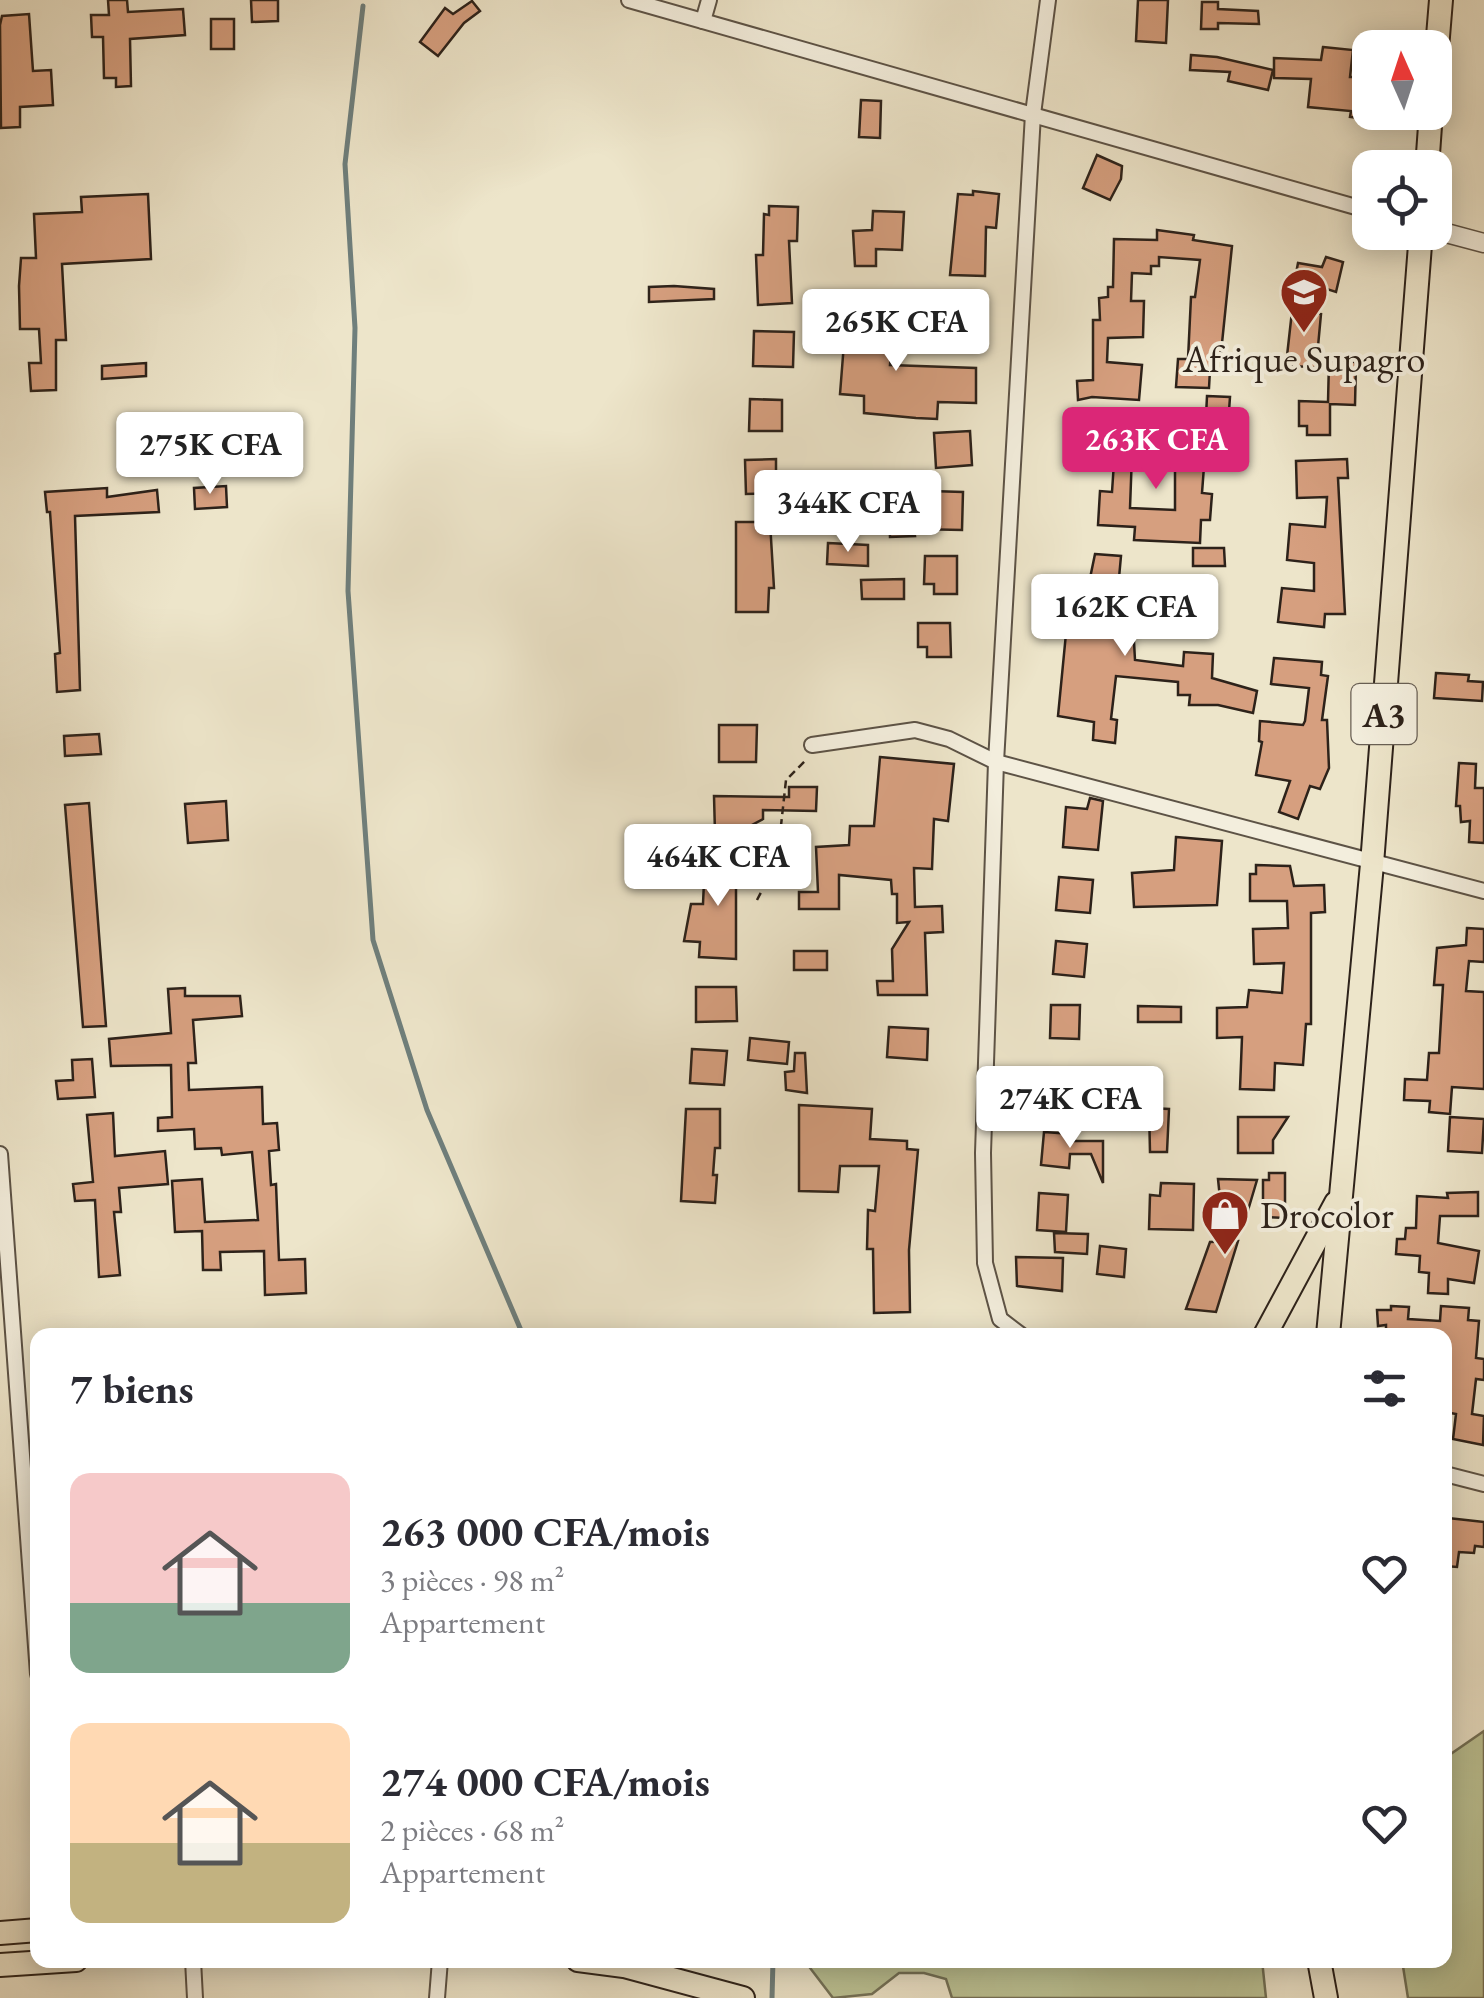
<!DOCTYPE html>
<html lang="fr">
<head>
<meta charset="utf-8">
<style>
	body { margin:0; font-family:"EB Garamond",serif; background:#f2f2f3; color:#2b2b33; height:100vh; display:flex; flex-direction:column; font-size:38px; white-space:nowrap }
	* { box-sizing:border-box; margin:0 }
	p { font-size:32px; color:#7c7c81 }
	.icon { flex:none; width:55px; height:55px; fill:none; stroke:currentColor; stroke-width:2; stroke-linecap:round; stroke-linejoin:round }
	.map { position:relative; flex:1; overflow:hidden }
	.details { position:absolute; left:30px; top:1328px; width:1422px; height:640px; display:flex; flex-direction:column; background:#fff; border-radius:20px; box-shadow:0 5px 25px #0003 }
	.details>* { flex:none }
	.needle { width:65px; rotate:357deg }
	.controls { position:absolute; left:1352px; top:30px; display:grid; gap:20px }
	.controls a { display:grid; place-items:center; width:100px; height:100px; border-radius:20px; background:#fff; box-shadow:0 5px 25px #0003; font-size:50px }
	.price { position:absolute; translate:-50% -85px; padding:0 22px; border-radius:10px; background:#fff; color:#222; font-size:32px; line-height:65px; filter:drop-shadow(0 2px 5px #0008) }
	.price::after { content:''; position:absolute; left:50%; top:60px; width:30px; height:22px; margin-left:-15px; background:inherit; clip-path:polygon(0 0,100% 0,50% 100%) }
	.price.current { background:#db2777; color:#fff }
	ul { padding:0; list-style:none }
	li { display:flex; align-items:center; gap:30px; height:250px; padding:0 40px }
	li span { display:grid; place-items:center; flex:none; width:280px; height:200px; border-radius:20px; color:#555 }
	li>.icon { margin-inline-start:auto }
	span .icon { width:120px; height:120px; fill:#fffc; stroke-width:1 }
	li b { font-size:42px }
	h2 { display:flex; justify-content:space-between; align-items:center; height:120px; padding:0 40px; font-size:42px }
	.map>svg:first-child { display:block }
</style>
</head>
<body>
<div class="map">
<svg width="1484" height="1998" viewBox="0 0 1484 1998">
	<rect width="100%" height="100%" fill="#ede5ca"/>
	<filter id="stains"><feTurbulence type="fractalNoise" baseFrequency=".002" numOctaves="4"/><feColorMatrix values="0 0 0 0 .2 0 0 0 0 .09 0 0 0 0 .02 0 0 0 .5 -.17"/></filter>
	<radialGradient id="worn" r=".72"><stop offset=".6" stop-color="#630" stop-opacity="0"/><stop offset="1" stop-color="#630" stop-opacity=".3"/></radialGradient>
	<g fill="#bcc395" stroke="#747258" stroke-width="2.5">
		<polygon points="1484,1731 1484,1998 1408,1998 1402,1960 1445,1960 1445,1758"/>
		<polygon points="804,1960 1262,1960 1266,1998 952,1998 946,1979 924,1973 899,1973 872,1994 833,1998"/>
	</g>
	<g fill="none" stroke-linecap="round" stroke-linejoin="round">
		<g stroke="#6f7f7c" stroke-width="5">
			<polyline points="363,6 345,164 355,328 348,591 373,940 427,1110 523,1335"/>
			<polyline points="772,1998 773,1960"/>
		</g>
	</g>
	<g fill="#d69f7f" stroke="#2d221a" stroke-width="2.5">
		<polygon points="108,0 127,0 128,12 183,9 185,35 130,39 131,86 116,87 116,78 104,78 103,37 92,37 91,15 109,15"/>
		<polygon points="251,0 278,0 278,21 252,22"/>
		<polygon points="1138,0 1168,0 1166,43 1136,41"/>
		<polygon points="472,1 480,11 464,23 438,56 420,42 445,8 453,14"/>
		<polygon points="1202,2 1218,2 1218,9 1258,11 1259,24 1218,23 1218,29 1201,29"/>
		<polygon points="29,14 33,71 51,70 53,105 20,107 20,127 1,128 0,25 2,16"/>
		<rect x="211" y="19" width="23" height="30"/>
		<polygon points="1323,47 1353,50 1350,77 1370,77 1368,119 1350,117 1351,111 1308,107 1311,79 1274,78 1274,58 1321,60"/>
		<polygon points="1191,55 1217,57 1273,70 1268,90 1228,81 1230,72 1190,70"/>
		<polygon points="861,100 881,101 880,138 859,137"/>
		<polygon points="1097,155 1122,166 1121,179 1110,200 1083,188"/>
		<polygon points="973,191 999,194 996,228 986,227 985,276 950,275 958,194 973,195"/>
		<polygon points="148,194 151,259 62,264 66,340 56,340 56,390 31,391 29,363 41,363 39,329 20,329 19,286 21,258 36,258 34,214 82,212 81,197"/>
		<polygon points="769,206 798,207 797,241 789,241 792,303 758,305 756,255 763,255 764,214 769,215"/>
		<polygon points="873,211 904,212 902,250 876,249 876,266 855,266 853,231 872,230"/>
		<polygon points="1157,230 1194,235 1193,240 1232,246 1221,353 1211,352 1209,388 1176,387 1178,359 1188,359 1191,297 1195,297 1200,260 1159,257 1159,266 1151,266 1151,274 1132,273 1131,301 1144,301 1143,337 1108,338 1107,362 1142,365 1139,400 1092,397 1078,400 1077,381 1093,380 1093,320 1100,320 1099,298 1108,297 1108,287 1113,287 1114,239 1157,240"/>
		<polygon points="1326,257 1343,262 1336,292 1295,279 1298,263 1322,267"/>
		<polygon points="674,286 714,289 714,299 649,302 649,287"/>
		<polygon points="848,292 872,292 866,351 891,353 890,365 976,368 976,403 938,402 937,419 916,418 864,413 864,396 840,394"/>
		<polygon points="980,305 981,339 947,340 946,306"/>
		<polygon points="1292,311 1321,314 1316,368 1286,365"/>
		<polygon points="754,331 794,332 793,367 753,366"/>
		<polygon points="1329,361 1356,362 1355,405 1330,404 1330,435 1307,435 1307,426 1299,426 1299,401 1328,402"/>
		<polygon points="146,363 146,376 102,379 102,366"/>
		<polygon points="1207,396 1230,397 1227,439 1205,437"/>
		<polygon points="750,399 782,400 782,431 749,431"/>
		<polygon points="1104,425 1133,427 1130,508 1175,510 1175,451 1180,451 1181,438 1206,440 1202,493 1212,494 1210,520 1201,520 1200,543 1134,540 1135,527 1098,525 1100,491 1112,492 1114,462 1102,461"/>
		<polygon points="970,431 972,465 936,468 934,433"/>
		<polygon points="776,459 776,493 746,494 745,460"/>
		<polygon points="1347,459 1348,478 1338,478 1345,614 1325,614 1324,627 1278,622 1282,588 1314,591 1314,563 1287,560 1290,524 1325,527 1327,497 1297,498 1296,461"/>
		<polygon points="226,486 227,507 195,509 194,488"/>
		<polygon points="107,488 107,497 157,490 159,512 75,516 80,690 57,692 55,654 60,653 50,512 47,512 45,492"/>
		<polygon points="930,491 963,492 962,530 914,529 915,536 890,537 889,511 930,510"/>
		<polygon points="736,522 770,522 774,588 769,588 768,612 736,612"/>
		<polygon points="828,543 868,545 868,566 827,564"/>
		<polygon points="1193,548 1224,548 1225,566 1193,566"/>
		<polygon points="1095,554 1121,556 1119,578 1127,579 1125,603 1133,604 1128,642 1134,642 1135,660 1183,666 1184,652 1213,654 1212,678 1257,691 1253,713 1218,705 1189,705 1190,695 1178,695 1178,682 1116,676 1111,719 1117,720 1115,743 1093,740 1094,722 1058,716 1068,613 1083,612"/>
		<polygon points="925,556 957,556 957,594 934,594 934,584 924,584"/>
		<polygon points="904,579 904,599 862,599 861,580"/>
		<polygon points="918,623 950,623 951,657 927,657 927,647 918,647"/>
		<polygon points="1274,658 1322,662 1321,675 1328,676 1322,720 1327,720 1329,768 1320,789 1310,786 1298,819 1279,812 1290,781 1256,775 1262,742 1259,741 1260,721 1303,725 1305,721 1309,688 1271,684"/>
		<polygon points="1436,673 1469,675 1468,681 1483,682 1482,701 1434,698"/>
		<polygon points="719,725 757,725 756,762 719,762"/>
		<polygon points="99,734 101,754 65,756 64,736"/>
		<polygon points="880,757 954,764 948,821 934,819 932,869 914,868 915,907 942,906 943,932 925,933 927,995 878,995 877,981 893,981 892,949 909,922 897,923 897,894 892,894 891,880 839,875 839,909 799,909 799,892 818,892 816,847 849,845 850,826 874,826"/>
		<polygon points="1459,763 1476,764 1475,788 1484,788 1484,843 1469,842 1470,821 1461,822 1460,806 1456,806"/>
		<polygon points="789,787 817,787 816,811 763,810 763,819 752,825 752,832 715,833 714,796 789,797"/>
		<polygon points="1090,798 1103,801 1098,850 1063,847 1066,807 1087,809"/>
		<polygon points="226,801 228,840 188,843 185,804"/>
		<polygon points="89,803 106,1026 83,1027 65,805"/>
		<polygon points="1176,837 1222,841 1217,905 1134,907 1132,873 1174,870"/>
		<polygon points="705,859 756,860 755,874 736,873 736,959 699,957 700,942 684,941 691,904 703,904"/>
		<polygon points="1256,865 1290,866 1294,886 1324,885 1325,912 1311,913 1311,1024 1306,1024 1303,1065 1275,1063 1274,1090 1240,1089 1242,1037 1217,1038 1217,1008 1247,1007 1249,990 1282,993 1284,963 1254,964 1253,929 1288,928 1287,901 1250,901 1250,874 1256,874"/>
		<polygon points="1059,877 1093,880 1090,913 1056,910"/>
		<polygon points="1467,928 1484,929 1484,962 1469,961 1466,991 1484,992 1484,1089 1452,1087 1450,1114 1429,1112 1430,1101 1404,1100 1405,1079 1427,1080 1429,1053 1439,1053 1443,985 1434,985 1437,948 1466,945"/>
		<polygon points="1056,941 1087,944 1084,977 1053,974"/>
		<rect x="794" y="951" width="33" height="19"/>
		<polygon points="696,987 736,987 737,1021 696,1022"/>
		<polygon points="185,988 185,996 240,996 242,1016 193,1020 196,1063 188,1063 189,1090 262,1087 263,1124 277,1123 279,1150 269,1151 271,1185 276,1184 279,1260 305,1259 306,1293 265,1295 264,1251 220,1252 221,1270 203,1270 202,1231 175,1232 172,1181 202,1179 205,1222 258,1220 252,1152 222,1155 221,1148 195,1149 194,1129 158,1131 158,1118 172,1117 171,1065 111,1066 109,1039 171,1033 168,989"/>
		<polygon points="1051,1005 1080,1005 1079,1039 1050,1038"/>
		<polygon points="1138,1006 1181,1007 1181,1022 1138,1022"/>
		<polygon points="889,1027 928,1029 927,1060 887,1057"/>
		<polygon points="750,1038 789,1042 787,1064 748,1060"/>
		<polygon points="692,1049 727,1051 724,1085 690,1083"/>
		<polygon points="795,1053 805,1053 807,1093 786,1090 785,1072 794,1071"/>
		<polygon points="92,1059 95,1097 58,1099 56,1081 73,1080 72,1060"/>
		<polygon points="1050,1069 1078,1072 1075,1105 1046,1102"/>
		<polygon points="799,1105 872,1109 870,1139 907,1141 907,1149 918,1150 909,1250 910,1312 874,1313 873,1249 867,1249 868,1210 875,1211 879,1166 840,1166 838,1192 799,1191"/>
		<polygon points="1149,1108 1169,1109 1167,1152 1150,1152"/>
		<polygon points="686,1109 720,1109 720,1148 715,1148 713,1175 717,1175 715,1203 681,1201"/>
		<polygon points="113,1113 115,1156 165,1151 168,1184 119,1188 121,1212 114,1212 120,1275 99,1277 95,1200 75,1201 73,1184 93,1182 87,1115"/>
		<polygon points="1238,1117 1288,1117 1273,1140 1273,1153 1238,1153"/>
		<polygon points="1450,1117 1484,1119 1482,1153 1448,1151"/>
		<polygon points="1044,1132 1072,1134 1072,1141 1103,1141 1103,1183 1091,1154 1070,1154 1069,1168 1041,1165"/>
		<polygon points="1269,1173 1285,1173 1285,1218 1263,1217 1263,1180 1269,1180"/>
		<polygon points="1218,1179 1257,1180 1246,1217 1230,1216 1230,1208 1221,1208"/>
		<polygon points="1161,1183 1194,1184 1193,1230 1149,1229 1150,1195 1160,1196"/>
		<polygon points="1478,1192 1478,1216 1440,1216 1438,1243 1479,1251 1474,1283 1448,1279 1448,1294 1428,1293 1429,1273 1419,1272 1420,1256 1396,1254 1397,1239 1405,1239 1406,1228 1416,1228 1417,1196 1448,1198 1447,1193"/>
		<polygon points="1039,1193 1068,1195 1066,1232 1037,1230"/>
		<polygon points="1054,1233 1088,1234 1087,1254 1055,1252"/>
		<polygon points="1238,1241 1216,1312 1186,1309 1210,1242"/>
		<polygon points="1100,1246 1126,1249 1124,1277 1097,1274"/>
		<polygon points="1016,1257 1063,1258 1062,1291 1017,1286"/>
		<polygon points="1391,1306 1409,1307 1408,1319 1440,1321 1441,1306 1469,1308 1468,1320 1479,1321 1476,1358 1484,1359 1484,1380 1476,1379 1472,1414 1484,1416 1483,1445 1453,1439 1456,1414 1445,1412 1445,1335 1386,1335 1386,1325 1378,1326 1377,1310 1391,1310"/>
		<polygon points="1448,1518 1484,1522 1484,1547 1475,1546 1474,1553 1459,1552 1457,1567 1445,1566"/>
	</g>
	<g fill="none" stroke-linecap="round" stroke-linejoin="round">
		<g stroke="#5d5346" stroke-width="18">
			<g id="minor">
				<polyline points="629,0 1370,211"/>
				<polyline points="703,21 709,0"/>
				<polyline points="812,745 915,730 949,739 996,762 1484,891"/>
				<polyline points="0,1154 38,1674"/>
				<polyline points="1021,1335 1000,1319 985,1263 983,1153 996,762 1033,114 1048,0"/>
				<polyline points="1445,1474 1484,1484"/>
				<polyline points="193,1960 195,1998"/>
				<polyline points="437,1998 440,1960"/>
			</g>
		</g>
		<g stroke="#5d5346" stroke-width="21">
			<polyline id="tertiary" points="1435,230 1484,243"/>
		</g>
		<g stroke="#2d221a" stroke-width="26">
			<g id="trunk">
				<polyline points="1435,73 1441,0"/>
				<polyline points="1427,168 1431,112"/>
				<polyline points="1265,1335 1336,1203"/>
				<polyline points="1328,1335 1372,864 1421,232"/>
				<polyline points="0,1933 38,1930"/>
				<polyline points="578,1960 624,1966 743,1998"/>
				<polyline points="1319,1960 1326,1998"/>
				<polyline points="0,1965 76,1960"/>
			</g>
		</g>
		<polyline stroke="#2d221a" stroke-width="2.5" stroke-dasharray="8 5" stroke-linecap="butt" points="757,900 777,862 786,780 805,761"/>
		<use href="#minor" stroke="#f3eedd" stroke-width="14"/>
		<use href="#tertiary" stroke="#f3eedd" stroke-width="18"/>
		<use href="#trunk" stroke="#ede5ca" stroke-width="22"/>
	</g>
	<defs>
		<g id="school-pin" transform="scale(2.5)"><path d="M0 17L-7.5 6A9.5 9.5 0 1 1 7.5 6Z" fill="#8f2418" stroke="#f3eedd"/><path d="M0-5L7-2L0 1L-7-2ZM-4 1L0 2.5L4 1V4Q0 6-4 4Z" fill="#fff"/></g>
		<g id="shop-pin" transform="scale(2.5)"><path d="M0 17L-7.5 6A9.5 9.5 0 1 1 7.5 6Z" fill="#8f2418" stroke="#f3eedd"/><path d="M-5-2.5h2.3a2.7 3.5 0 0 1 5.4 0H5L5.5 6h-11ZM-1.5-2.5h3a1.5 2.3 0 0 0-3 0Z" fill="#fff"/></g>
	</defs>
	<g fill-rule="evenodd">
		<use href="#school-pin" x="1304" y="292"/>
		<use href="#shop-pin" x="1225" y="1214"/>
	</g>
	<g text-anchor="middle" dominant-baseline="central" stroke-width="8" stroke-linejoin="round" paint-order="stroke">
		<rect fill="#f3eedd" stroke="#685f54" stroke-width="2.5" x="1351.5" y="684" width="65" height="60" rx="8"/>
		<g font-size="35" font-weight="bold" fill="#2d221a">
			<text x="1384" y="714">A3</text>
		</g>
		<g font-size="38" fill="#2d221a" stroke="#f3eedd">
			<text x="1304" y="358">Afrique Supagro</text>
			<text x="1260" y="1214" text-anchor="start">Drocolor</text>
		</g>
	</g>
	<rect width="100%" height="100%" filter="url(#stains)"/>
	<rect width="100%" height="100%" fill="url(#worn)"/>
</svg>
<div class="controls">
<a><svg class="needle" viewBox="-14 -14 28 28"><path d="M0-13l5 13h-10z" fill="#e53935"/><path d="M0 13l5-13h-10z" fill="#7c7c81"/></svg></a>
<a><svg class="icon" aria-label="locate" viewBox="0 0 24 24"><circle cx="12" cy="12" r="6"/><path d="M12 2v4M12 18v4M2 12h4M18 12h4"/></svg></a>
</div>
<b class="price" style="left:896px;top:374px">265K CFA</b>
<b class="price current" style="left:1156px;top:492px">263K CFA</b>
<b class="price" style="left:210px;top:497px">275K CFA</b>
<b class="price" style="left:848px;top:555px">344K CFA</b>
<b class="price" style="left:1125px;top:659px">162K CFA</b>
<b class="price" style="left:718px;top:909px">464K CFA</b>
<b class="price" style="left:1070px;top:1151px">274K CFA</b>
<section class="details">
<h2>7 biens<svg class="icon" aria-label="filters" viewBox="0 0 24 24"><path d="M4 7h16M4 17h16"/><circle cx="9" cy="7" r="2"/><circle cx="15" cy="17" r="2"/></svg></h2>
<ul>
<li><span style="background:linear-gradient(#f6c9c9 65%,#7fa58c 0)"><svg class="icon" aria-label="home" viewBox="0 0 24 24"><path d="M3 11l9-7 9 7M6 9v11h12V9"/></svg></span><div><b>263 000 CFA/mois</b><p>3 pièces · 98 m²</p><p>Appartement</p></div><svg class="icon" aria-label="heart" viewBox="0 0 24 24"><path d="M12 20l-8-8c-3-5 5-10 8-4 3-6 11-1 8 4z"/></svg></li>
<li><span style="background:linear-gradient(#ffd9b3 60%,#c2b280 0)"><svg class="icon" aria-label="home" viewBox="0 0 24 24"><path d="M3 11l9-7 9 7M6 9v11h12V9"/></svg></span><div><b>274 000 CFA/mois</b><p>2 pièces · 68 m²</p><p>Appartement</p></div><svg class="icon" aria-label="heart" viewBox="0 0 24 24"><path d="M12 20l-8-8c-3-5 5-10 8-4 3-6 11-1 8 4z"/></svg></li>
</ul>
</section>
</div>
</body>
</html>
